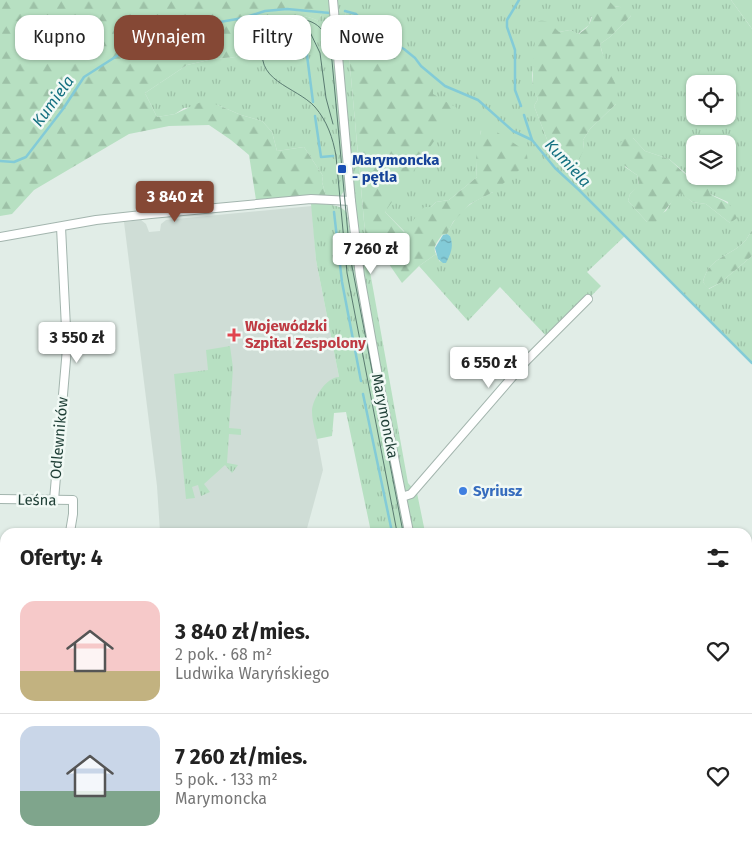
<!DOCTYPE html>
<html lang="pl">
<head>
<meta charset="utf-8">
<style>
	body { margin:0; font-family:"Fira Sans",sans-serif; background:#f6f6f6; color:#222; height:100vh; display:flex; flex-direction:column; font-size:19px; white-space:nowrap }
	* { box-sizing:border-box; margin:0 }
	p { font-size:16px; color:#767676 }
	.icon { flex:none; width:28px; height:28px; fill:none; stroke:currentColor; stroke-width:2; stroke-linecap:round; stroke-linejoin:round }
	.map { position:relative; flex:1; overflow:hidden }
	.side { position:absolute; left:0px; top:528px; width:752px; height:321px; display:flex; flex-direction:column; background:#fff; border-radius:15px 15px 0 0; box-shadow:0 1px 4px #0004 }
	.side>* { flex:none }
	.guide { position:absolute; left:15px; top:15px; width:500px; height:45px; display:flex; gap:10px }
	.fabs { position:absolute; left:686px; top:75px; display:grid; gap:10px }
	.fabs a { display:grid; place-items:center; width:50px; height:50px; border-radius:10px; background:#fff; box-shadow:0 1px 4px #0004; font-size:25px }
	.price { position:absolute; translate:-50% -42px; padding:0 11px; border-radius:5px; background:#fff; color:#222; font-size:16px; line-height:32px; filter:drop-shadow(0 1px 2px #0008) }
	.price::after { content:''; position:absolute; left:50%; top:30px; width:15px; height:11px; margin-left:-8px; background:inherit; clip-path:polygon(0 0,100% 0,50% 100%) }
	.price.active { background:#854835; color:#fff }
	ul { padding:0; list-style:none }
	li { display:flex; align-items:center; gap:15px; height:125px; padding:0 20px }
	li+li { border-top:1px solid #e0e0e0 }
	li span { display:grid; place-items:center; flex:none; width:140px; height:100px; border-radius:15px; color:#555 }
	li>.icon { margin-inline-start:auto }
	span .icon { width:60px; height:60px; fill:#fffc; stroke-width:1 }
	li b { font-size:21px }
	h2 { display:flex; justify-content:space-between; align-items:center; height:60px; padding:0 20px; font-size:21px }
	.tag { padding:0 18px; border-radius:15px; background:#fff; box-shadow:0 1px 4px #0004; font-size:18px; line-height:45px }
	.tag.active { background:#854835; color:#fff }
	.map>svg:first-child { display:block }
</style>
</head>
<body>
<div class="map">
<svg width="752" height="848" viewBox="0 0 752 848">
	<defs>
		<pattern id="grass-tufts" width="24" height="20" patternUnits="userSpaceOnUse" patternTransform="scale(1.25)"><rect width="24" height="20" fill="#b7e0c2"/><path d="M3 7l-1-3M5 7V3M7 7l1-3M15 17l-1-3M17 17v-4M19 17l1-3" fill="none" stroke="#9dc1a7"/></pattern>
		<pattern id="forest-firs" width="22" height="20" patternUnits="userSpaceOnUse" patternTransform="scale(1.25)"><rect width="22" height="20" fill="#b7e0c2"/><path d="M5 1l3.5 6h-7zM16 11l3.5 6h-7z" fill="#9dc1a7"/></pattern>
		<pattern id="water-ripples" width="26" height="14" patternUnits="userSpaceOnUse" patternTransform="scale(1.25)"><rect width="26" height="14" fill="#83cbd7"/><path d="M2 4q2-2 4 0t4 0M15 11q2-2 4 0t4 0" fill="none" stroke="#6ba6af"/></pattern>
	</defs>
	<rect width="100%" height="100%" fill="#e1ede7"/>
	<g fill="#cfddd6">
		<polygon points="312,206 316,260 339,377 312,410 323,470 306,532 160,532 157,486 124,222 141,220 146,224 149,232 160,231 161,224 166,220"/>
		<polygon points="123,844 568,844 572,848 122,848"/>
	</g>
	<g fill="url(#grass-tufts)" fill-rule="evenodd">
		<path d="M336 0H731L752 29V230C750 233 748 237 746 240 731 257 709 256 703 282L709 289 720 283 752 256V363L625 236 587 272 601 286 549 339 500 287 468 321 419 266 436 254 440 262 450 236 447 234C458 210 470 203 493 192L481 130 476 167 477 177 449 200 436 202 431 207 424 208 405 232 385 212 433 94V77L404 49 374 34 364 21 345 11 367 255 408 483 417 493 425 532H413L386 400 360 256ZM614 6 620 7 631 16 610 37 600 44 616 104 590 129 583 140 584 149 548 142 534 106 538 99C522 70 541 54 559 32L570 30 578 34 589 25 591 17ZM695 84H728V116H695ZM633 138 645 151 669 159 710 194 728 202 730 223 706 204 692 202 681 192 673 199 666 211 647 222 628 201 630 194 639 185 637 175 625 167ZM695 144H728V176H695Z"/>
		<path d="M322 11 330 13 346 188 340 197 326 196 322 182 323 176 304 147 277 151 272 132 262 121 241 115 218 105 184 108 175 114 157 117 145 93 187 65 213 59 236 57C244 47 252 40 262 32 282 16 294 10 319 21Z"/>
		<path d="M311 204C323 204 340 203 347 213L361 310 405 532H371L346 412 334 413 332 436 317 439C315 430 312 420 312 411 312 400 326 377 339 377L316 260Z"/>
		<polygon points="230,346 233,368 229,428 241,429 241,435 229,434 227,463 238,465 232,473 225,465 204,484 210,492 201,496 198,485 192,487 195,498 186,499 174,374 208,370 206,350"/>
		<polygon points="463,844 615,844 618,848 461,848"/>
		<polygon points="628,844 641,844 644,847 648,844 686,844 681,848 631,848"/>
	</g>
	<g fill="url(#forest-firs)">
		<path d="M0 0H329L330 13 322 11 319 21C294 10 282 16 262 32 252 40 244 47 236 57L213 59 187 65 145 93 157 117 175 114 203 101 218 105 241 115 262 121 272 132 277 151 304 147 323 176 322 182 326 196 311 195 256 200 249 155 231 140 209 125 169 126 129 134 34 190 12 214 0 216Z"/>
		<path d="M608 0 614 6C622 7 627 8 631 16L610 37 600 44 602 52 618 90 616 104 590 129 583 140 584 149 578 162 568 165 548 142 534 106 538 99 532 88 536 22C547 18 551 24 559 32L570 30 579 34C581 32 586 29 588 26 596 15 587 7 608 0Z"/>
		<path d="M345 11 356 14 374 34 404 49 433 77V94L457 108 385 212 404 232 424 207H431L436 202 449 200 477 177C475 161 476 138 485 124L524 150 527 155 528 163 493 192 470 204 453 222 447 234 442 235C438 241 432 247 436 254L419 266 402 283 380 251 367 254Z"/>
		<path d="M625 137 633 138 645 151 669 159 696 184 705 181 710 194C725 203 730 200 737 218L730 223 706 204 692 202 681 193C670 201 664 214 654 224L647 222 628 201 630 194 639 184 637 175C621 164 610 155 625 137Z"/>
		<path d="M752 230V256L720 283 708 289 703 282C709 256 731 257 746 240 748 237 750 233 752 230Z"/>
	</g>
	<g fill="#b7e0c2">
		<polygon points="731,0 752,0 752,29 750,26"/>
		<polygon points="752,804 752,848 700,848 705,844 748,844 748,808"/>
	</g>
	<path fill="url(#water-ripples)" d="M447 234 450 236C454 246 451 253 446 263H443L438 259 435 248 443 235Z"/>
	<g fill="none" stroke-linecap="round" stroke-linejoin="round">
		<g stroke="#83cbd7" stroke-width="2.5">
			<polyline points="519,0 507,20 507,27 515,50 515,90 521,106"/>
			<polyline points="345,11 356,14 374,34 404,49 415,58 421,66 445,86 478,100 513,131 532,140 555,168 579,190 752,363"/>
			<polyline points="304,32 313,102"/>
			<polyline points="524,115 532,140"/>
			<polyline points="315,116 321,157 333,156"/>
			<polyline points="0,161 14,162 26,157 63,109 84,77 134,45 185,28 243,18 265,11 287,9 330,13"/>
			<polyline points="334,212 342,282 361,381"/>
			<polyline points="363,394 392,532"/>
			<polyline points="598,844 602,848"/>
		</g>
		<g stroke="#a3b5ae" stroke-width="10">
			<g id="street">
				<polyline points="333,0 351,201 360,276 379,382 409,532"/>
				<polyline points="0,237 96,220 151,214 311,199 351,201"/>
				<polyline points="402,497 411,494 527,360 588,299"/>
				<polyline points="0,499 73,500 73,514 70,532"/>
				<polyline points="54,500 67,348 61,227"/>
				<polyline points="0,578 5,579"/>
				<polyline points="1,826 5,809"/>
				<polyline points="620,844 623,848"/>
			</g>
		</g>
		<g stroke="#9ebaaf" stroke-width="14">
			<g id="secondary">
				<polyline points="748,798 752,794"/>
				<polyline points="689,848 694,844"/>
			</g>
		</g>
		<use href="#street" stroke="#fff" stroke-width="8"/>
		<use href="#secondary" stroke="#fff" stroke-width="11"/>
		<g stroke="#5a7b71" stroke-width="1">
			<polyline points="309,30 320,53 326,98 333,124"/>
			<path d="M397 532 347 273 336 156C333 138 327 121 315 107 296 86 251 81 265 41 269 30 279 22 290 20 313 16 327 29 331 50L350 256 403 532"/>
			<polyline points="612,844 616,848"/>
		</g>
	</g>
	<rect fill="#1a4fb4" stroke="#f1f9f5" stroke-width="2" x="337" y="164" width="10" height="10" rx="2.5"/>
	<path fill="#e0444e" stroke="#f1f9f5" stroke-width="2" d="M231.5 327.5h5v5h5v5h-5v5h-5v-5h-5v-5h5z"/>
	<circle fill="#3f7fe0" stroke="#f1f9f5" stroke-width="2" cx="463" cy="491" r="5"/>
	<g text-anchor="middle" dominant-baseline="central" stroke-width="5" stroke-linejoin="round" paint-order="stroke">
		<g font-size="15" font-weight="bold" fill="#164399" stroke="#f1f9f5" text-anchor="start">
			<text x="352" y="160">Marymoncka<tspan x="352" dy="17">- pętla</tspan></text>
		</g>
		<g font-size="15" font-weight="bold" fill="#be3a42" stroke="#f1f9f5" text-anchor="start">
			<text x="245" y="326">Wojewódzki<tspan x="245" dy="17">Szpital Zespolony</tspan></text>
		</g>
		<g font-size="15" fill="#1f3f36" stroke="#f1f9f5">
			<text transform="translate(385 416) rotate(79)">Marymoncka</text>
			<text transform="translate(59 438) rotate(-85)">Odlewników</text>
			<text transform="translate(37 500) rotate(1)">Leśna</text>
		</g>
		<g font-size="15" font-weight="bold" fill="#366cbe" stroke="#f1f9f5" text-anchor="start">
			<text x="473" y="491">Syriusz</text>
		</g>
		<g font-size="16" font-style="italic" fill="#147081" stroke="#f1f9f5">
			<text transform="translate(53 101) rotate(-54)">Kumiela</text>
			<text transform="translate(568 163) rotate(47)">Kumiela</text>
		</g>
	</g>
</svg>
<div class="fabs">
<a><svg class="icon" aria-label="locate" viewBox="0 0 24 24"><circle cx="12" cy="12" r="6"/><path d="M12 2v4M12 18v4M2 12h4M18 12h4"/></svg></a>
<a><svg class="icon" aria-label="layers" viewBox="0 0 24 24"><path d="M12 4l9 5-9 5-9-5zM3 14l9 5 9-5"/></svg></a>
</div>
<b class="price active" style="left:175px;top:223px">3 840 zł</b>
<b class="price" style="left:371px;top:275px">7 260 zł</b>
<b class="price" style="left:77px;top:364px">3 550 zł</b>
<b class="price" style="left:489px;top:389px">6 550 zł</b>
<div class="guide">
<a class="tag">Kupno</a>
<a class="tag active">Wynajem</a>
<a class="tag">Filtry</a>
<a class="tag">Nowe</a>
</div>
<section class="side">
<h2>Oferty: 4<svg class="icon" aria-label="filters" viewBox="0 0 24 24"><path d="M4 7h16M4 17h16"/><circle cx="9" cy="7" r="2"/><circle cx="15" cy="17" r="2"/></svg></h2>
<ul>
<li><span style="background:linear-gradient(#f6c9c9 70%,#c2b280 0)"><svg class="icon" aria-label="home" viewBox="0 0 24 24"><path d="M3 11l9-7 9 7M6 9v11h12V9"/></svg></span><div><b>3 840 zł/mies.</b><p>2 pok. · 68 m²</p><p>Ludwika Waryńskiego</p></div><svg class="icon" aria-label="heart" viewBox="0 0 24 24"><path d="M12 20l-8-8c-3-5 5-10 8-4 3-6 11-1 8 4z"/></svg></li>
<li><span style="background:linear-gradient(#c9d6e8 65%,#7fa58c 0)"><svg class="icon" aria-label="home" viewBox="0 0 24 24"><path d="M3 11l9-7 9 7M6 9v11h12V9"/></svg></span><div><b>7 260 zł/mies.</b><p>5 pok. · 133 m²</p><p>Marymoncka</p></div><svg class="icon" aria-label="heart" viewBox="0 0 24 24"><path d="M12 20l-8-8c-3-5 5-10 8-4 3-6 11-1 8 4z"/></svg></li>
</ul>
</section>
</div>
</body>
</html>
